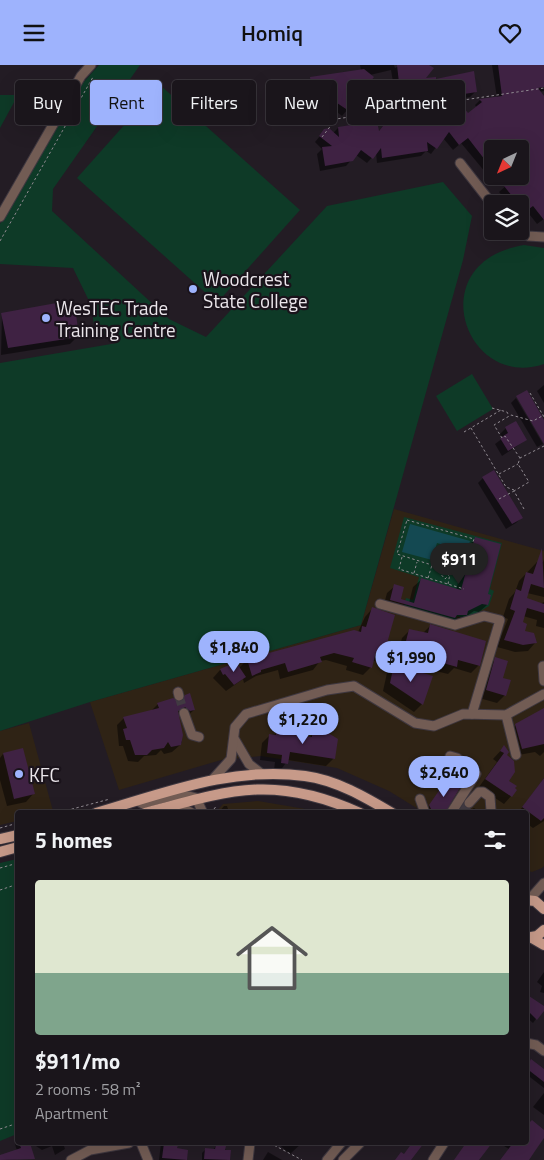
<!DOCTYPE html>
<html lang="en">
<head>
<meta charset="utf-8">
<style>
	body { margin:0; font-family:"Titillium Web",sans-serif; background:#272228; color:#f1f3f6; height:100vh; display:flex; flex-direction:column; font-size:19px; white-space:nowrap }
	* { box-sizing:border-box; margin:0 }
	p { font-size:16px; color:#9f9fa3 }
	.icon { flex:none; width:28px; height:28px; fill:none; stroke:currentColor; stroke-width:2; stroke-linecap:round; stroke-linejoin:round }
	.map { position:relative; flex:1; overflow:hidden }
	.details { position:absolute; left:15px; top:745px; width:514px; height:335px; display:flex; flex-direction:column; background:#1a151b; border-radius:5px; box-shadow:0 5px 20px #0002,0 0 0 1px #38343a }
	.details>* { flex:none }
	.banner { position:absolute; left:15px; top:15px; width:515px; height:45px; display:flex; gap:10px }
	.needle { width:32px; rotate:223deg }
	.buttons { position:absolute; left:484px; top:75px; display:grid; gap:10px }
	.buttons a { display:grid; place-items:center; width:45px; height:45px; border-radius:5px; background:#1a151b; box-shadow:0 5px 20px #0002,0 0 0 1px #38343a; font-size:25px }
	.price { position:absolute; translate:-50% -42px; padding:0 11px; border-radius:18px; background:#9eb3fd; color:#111; font-size:16px; line-height:32px; filter:drop-shadow(0 1px 2px #0008) }
	.price::after { content:''; position:absolute; left:50%; top:30px; width:15px; height:11px; margin-left:-8px; background:inherit; clip-path:polygon(0 0,100% 0,50% 100%) }
	.price.active { background:#222; color:#fff }
	ul { padding:0; list-style:none }
	li { display:grid; align-content:center; gap:10px; height:265px; padding:0 20px }
	li+li { border-top:1px solid #38343a }
	li span { display:grid; place-items:center; height:155px; border-radius:5px; color:#555 }
	li>.icon { margin-inline-start:auto }
	span .icon { width:90px; height:90px; fill:#fffc; stroke-width:1 }
	li b { font-size:21px }
	h2 { display:flex; justify-content:space-between; align-items:center; height:60px; padding:0 20px; font-size:21px }
	.tag { padding:0 18px; border-radius:5px; background:#1a151b; box-shadow:0 5px 20px #0002,0 0 0 1px #38343a; font-size:18px; line-height:45px }
	.tag.active { background:#9eb3fd; color:#111 }
	header { display:flex; justify-content:space-between; align-items:center; height:65px; padding:0 20px; background:#9eb3fd; color:#111; font-size:22px; font-weight:600 }
	.map>svg:first-child { display:block }
</style>
</head>
<body>
<header><svg class="icon" aria-label="menu" viewBox="0 0 24 24"><path d="M4 6h16M4 12h16M4 18h16"/></svg>Homiq<svg class="icon" aria-label="heart" viewBox="0 0 24 24"><path d="M12 20l-8-8c-3-5 5-10 8-4 3-6 11-1 8 4z"/></svg></header>
<div class="map">
<svg width="544" height="1095" viewBox="0 0 544 1095">
	<rect width="100%" height="100%" fill="#231c24"/>
	<g fill="#2f2315">
		<polygon points="394,444 544,486 544,801 542,803 532,807 526,805 526,748 423,747 389,726 337,703 261,691 221,695 119,725 90,637 361,560"/>
		<polygon points="29,658 53,746 18,748 17,756 0,760 0,666"/>
		<polygon points="258,736 317,746 321,747 216,747 223,739"/>
	</g>
	<g fill="#0e3a27">
		<polygon points="99,0 140,0 53,124 52,146 169,254 206,272 327,141 443,117 472,151 463,195 361,560 90,637 0,666 0,298 117,278 114,268 101,270 95,267 91,240 73,203 0,199 0,159 82,19"/>
		<polygon points="160,20 300,145 217,238 77,113"/>
		<polygon points="0,30 18,30 0,63"/>
		<path d="M524 180 544 183V299C465 326 420 197 524 180Z"/>
		<polygon points="472,309 493,344 457,366 436,331"/>
		<polygon points="404,452 502,478 490,524 494,526 489,541 467,554 457,551 455,558 403,544 406,533 413,535 419,512 390,503"/>
		<polygon points="17,794 17,1069 0,1076 0,798"/>
	</g>
	<g fill="#144952">
		<polygon points="410,459 470,476 467,487 437,478 432,495 402,487"/>
		<polygon points="447,491 452,494 455,491 466,494 464,506 456,512 448,507 443,510 441,504"/>
	</g>
	<g fill="#0007">
		<polygon points="360,0 394,0 395,3 401,0 427,0 423,15 435,15 476,26 470,32 459,34 458,28 437,31 431,36 414,39 413,29 401,43 394,37 406,21 394,23 391,5 370,10 364,24 378,39 372,44 355,47 354,37 342,51 332,43 322,54 314,49 309,54 292,56 290,39 295,34 289,30 301,15 305,19 311,13 361,6"/>
		<polygon points="492,0 544,0 544,26 539,27 544,33 544,154 537,159 526,145 520,150 520,139 509,139 499,127 507,120 500,111 520,111 520,84 492,84 492,111 495,111 491,114 461,78 453,85 443,73 431,89 426,86 421,91 377,98 376,88 367,98 356,90 346,101 320,106 317,89 322,84 315,77 325,65 333,68 338,63 378,67 390,53 400,61 404,56 418,56 423,51 441,58 468,50 477,43 475,40 480,35 497,33"/>
		<polygon points="2,249 62,251 78,271 70,279 1,290"/>
		<polygon points="544,320 544,338 537,326"/>
		<polygon points="516,333 543,379 537,382 511,338"/>
		<polygon points="506,363 526,375 502,391 495,379 503,373 500,369"/>
		<polygon points="483,413 521,453 516,458 506,464 478,418"/>
		<polygon points="476,473 487,540 479,547 474,546 458,557 383,543 387,528 395,521 399,535 409,538 413,522 421,515 456,525 468,481"/>
		<polygon points="544,494 544,532 527,528 525,534 540,539 544,537 544,563 536,561 537,555 523,551 521,558 524,567 535,578 528,586 515,587 497,582 508,554 503,552 509,534 515,527 519,516 537,497 543,497"/>
		<polygon points="372,544 394,551 383,589 375,596 372,596 371,602 363,610 346,605 347,601 326,595 320,596 313,605 280,614 278,605 256,611 244,618 243,614 226,626 213,613 220,605 236,598 239,603 247,595 358,567 365,552"/>
		<polygon points="430,561 479,600 471,608 454,603 448,609 436,606 438,598 398,588 402,573 410,565 423,568"/>
		<polygon points="496,594 505,630 497,638 479,633 488,601"/>
		<polygon points="395,601 431,611 422,639 414,647 383,626 387,608"/>
		<polygon points="186,631 194,645 186,652 177,649 182,677 180,680 172,687 164,689 161,685 156,690 144,691 138,697 128,696 123,681 119,681 117,660 124,653 151,646 158,639 179,637"/>
		<polygon points="544,646 544,687 540,691 535,687 513,691 508,668 516,660"/>
		<polygon points="277,669 309,673 313,669 334,693 326,701 288,695 280,706 274,705 275,697 260,695 262,678 270,670"/>
		<polygon points="504,682 511,731 504,739 479,722 497,697 493,694"/>
		<polygon points="3,689 33,729 26,737 7,741 0,715 0,693"/>
		<polygon points="544,713 544,756 533,763 526,758 526,748 518,748"/>
		<polygon points="445,719 450,723 454,719 443,748 424,748"/>
		<polygon points="224,741 227,741 228,744 255,744 255,748 218,748"/>
		<polygon points="463,742 468,746 474,743 481,748 468,748 467,745 459,748"/>
		<polygon points="544,907 544,928 540,927 542,921 537,917"/>
		<polygon points="526,932 544,943 533,958 526,952"/>
		<polygon points="531,996 544,1005 544,1023 526,1009 526,1002"/>
		<polygon points="544,1028 544,1050 533,1042"/>
		<polygon points="544,1066 544,1072 528,1095 500,1095 509,1084 499,1078 526,1078"/>
		<polygon points="18,1076 28,1078 34,1093 0,1095 0,1093 17,1086 15,1079"/>
		<polygon points="34,1078 74,1078 64,1081 65,1084 55,1090 52,1081 42,1085 33,1079"/>
		<polygon points="161,1078 175,1078 176,1085 187,1086 186,1095 159,1095"/>
		<polygon points="277,1078 302,1078 290,1089"/>
		<polygon points="216,1081 229,1086 227,1095 202,1095 202,1088 206,1084 213,1085"/>
		<polygon points="268,1087 282,1095 263,1095"/>
	</g>
	<g fill="#3f2243">
		<polygon points="397,0 429,0 434,3 426,13 436,12 436,14 474,6 477,27 464,29 463,23 438,27 438,31 420,34 418,24 408,38 399,30 409,16 399,18"/>
		<polygon points="498,0 544,0 544,22 538,23 544,31 544,155 533,141 525,147 504,121 512,114 510,111 520,111 520,84 492,84 492,104 468,73 459,80 449,67 437,84 427,77 428,86 382,93 381,83 373,94 361,85 353,96 325,101 322,82 332,81 319,71 324,64 329,63 339,72 338,62 377,56 379,66 390,52 401,60 409,48 424,59 422,50 441,47 442,55 461,39 468,48 482,37 479,34 502,31"/>
		<polygon points="364,4 374,12 366,22 376,21 379,39 360,42 359,32 349,46 337,38 328,50 314,39 316,49 297,51 295,32 304,31 294,23 301,14 311,21 310,12"/>
		<polygon points="62,237 63,249 76,249 79,272 8,283 1,248"/>
		<polygon points="527,325 544,355 544,379 516,331"/>
		<polygon points="516,356 527,375 508,386 500,373 508,368 505,362"/>
		<polygon points="494,405 523,453 512,459 482,412"/>
		<polygon points="475,472 501,479 488,529 491,530 488,540 482,539 468,546 467,550 457,550 455,553 390,535 394,519 404,522 401,534 414,538 421,513 461,525"/>
		<polygon points="542,483 544,523 531,519 527,533 544,539 544,548 527,543 523,557 527,559 525,566 534,568 537,578 523,580 504,575 515,546 510,544 516,524 521,526 526,507 533,509"/>
		<polygon points="372,542 395,550 384,589 376,587 372,603 352,597 354,593 334,588 320,592 322,597 288,607 285,598 261,605 261,607 252,611 247,594 354,565 361,567 362,561 366,562"/>
		<polygon points="430,559 486,576 480,601 458,595 457,602 443,598 445,591 405,580 409,564 428,568"/>
		<polygon points="495,592 508,596 503,613 511,615 506,631 486,625"/>
		<polygon points="236,597 246,612 234,620 225,609 223,610 220,604"/>
		<polygon points="394,599 433,611 423,640 390,618"/>
		<polygon points="190,628 195,645 190,646 185,642 178,646 183,670 181,680 171,682 168,677 164,683 152,685 147,690 135,690 130,675 126,675 123,664 127,663 123,652 159,643 157,638 173,633 181,637 185,630"/>
		<polygon points="544,643 544,679 522,684 515,659"/>
		<polygon points="325,666 338,674 335,694 290,687 288,699 281,698 282,690 267,688 269,669 276,670 276,668 312,672 312,668"/>
		<polygon points="504,680 509,687 507,690 514,696 515,707 509,716 517,721 515,723 517,725 512,732 485,714 504,688 500,686"/>
		<polygon points="23,683 35,729 14,734 3,688"/>
		<polygon points="544,713 544,753 541,756 522,742"/>
		<polygon points="445,717 451,722 454,717 461,721 445,748 433,748 429,740"/>
		<polygon points="526,929 544,941 544,946 537,955 526,944"/>
		<polygon points="531,994 544,1004 544,1017 526,1003"/>
		<polygon points="526,1054 530,1057 532,1055 544,1065 544,1073 535,1086 529,1095 500,1095 513,1078 526,1078"/>
		<polygon points="19,1078 30,1078 35,1094 0,1095 0,1090 21,1083"/>
		<polygon points="164,1078 178,1080 177,1083 188,1085 187,1095 162,1093"/>
		<polygon points="412,1078 424,1078 411,1095 395,1095 401,1087 404,1089"/>
		<polygon points="466,1078 492,1078 479,1095 454,1095"/>
		<polygon points="216,1080 226,1081 225,1085 231,1085 230,1095 204,1094 205,1083 215,1084"/>
	</g>
	<g fill="none" stroke-linecap="round" stroke-linejoin="round">
		<g stroke="#413a42" stroke-width="9" stroke-dasharray="9 4.5" stroke-linecap="butt">
			<polyline points="179,631 184,648"/>
			<polyline points="462,748 469,738"/>
		</g>
		<g stroke="#3f3840" stroke-width="11">
			<g id="minor">
				<polyline points="460,98 492,139"/>
				<polyline points="0,152 81,11 91,0"/>
				<polyline points="517,166 528,171 544,172"/>
				<polyline points="380,539 455,560 484,551 500,555 472,649"/>
				<polyline points="543,601 544,616"/>
				<polyline points="178,627 179,631"/>
				<polyline points="184,648 192,670 199,672"/>
				<polyline points="506,650 516,690"/>
				<polyline points="235,675 249,699 262,709"/>
				<polyline points="450,691 457,693 476,709 451,748"/>
				<polyline points="213,714 231,694 235,662 246,649 327,625 354,621 415,658 434,661 463,649 506,650 544,629"/>
				<polyline points="420,734 425,748"/>
				<path d="M138 736 143 739C160 735 178 726 196 733L203 748"/>
				<polyline points="469,738 479,727 483,727 490,732 491,746"/>
				<polyline points="175,739 192,748"/>
				<polyline points="529,835 544,818"/>
				<polyline points="526,978 536,980 544,986"/>
				<polyline points="141,1078 148,1095"/>
				<polyline points="71,1095 90,1085 129,1078"/>
				<polyline points="248,1095 250,1078"/>
				<polyline points="327,1095 341,1078"/>
				<polyline points="343,1095 360,1078"/>
				<polyline points="433,1095 444,1078"/>
			</g>
		</g>
		<g stroke="#3f3840" stroke-width="12">
			<g id="major">
				<path d="M96 748C165 728 232 701 305 711 336 715 365 732 392 748"/>
				<path d="M145 748C229 725 275 709 360 748"/>
				<polyline points="0,774 18,770"/>
				<polyline points="0,787 18,782"/>
				<polyline points="526,835 535,836 544,844"/>
				<polyline points="526,873 537,871 544,865"/>
				<polyline points="532,873 544,880"/>
			</g>
		</g>
		<g stroke="#908a91" stroke-width="1" stroke-dasharray="2.5 2.5" stroke-linecap="butt">
			<polyline points="322,72 336,54 544,23"/>
			<polyline points="0,176 93,12"/>
			<polyline points="530,328 544,352"/>
			<polyline points="492,343 507,347 509,351"/>
			<polyline points="471,363 506,422 514,425"/>
			<polyline points="464,367 501,345"/>
			<polyline points="520,393 505,371 502,373 494,360 511,350 533,356 544,350"/>
			<polyline points="499,409 518,399"/>
			<polyline points="499,434 514,426"/>
			<polyline points="524,444 514,426 529,417 518,399 520,393 544,381"/>
			<polygon points="407,455 474,474 468,491 441,484 435,501 397,489"/>
			<polyline points="402,492 399,504 464,524"/>
			<polyline points="414,508 417,497"/>
			<polyline points="428,513 432,500"/>
			<polyline points="448,519 450,509 445,514 438,506 444,491 452,491"/>
			<polyline points="57,748 110,734"/>
			<polyline points="211,748 217,740"/>
			<polyline points="0,763 18,758"/>
			<polyline points="0,803 18,798"/>
			<polyline points="0,825 18,819"/>
			<polyline points="0,1064 18,1058"/>
			<polyline points="270,1078 302,1095"/>
		</g>
		<use href="#minor" stroke="#725c54" stroke-width="9"/>
		<use href="#major" stroke="#c79a89" stroke-width="10"/>
	</g>
	<g fill="#9eb3fd" stroke="#1a131b" stroke-width="2">
		<circle cx="193" cy="224" r="5"/>
		<circle cx="46" cy="253" r="5"/>
		<circle cx="19" cy="709" r="5"/>
	</g>
	<g text-anchor="middle" dominant-baseline="central" stroke-width="4.5" stroke-linejoin="round" paint-order="stroke">
		<g font-size="19" fill="#ebe6eb" stroke="#1a131b" text-anchor="start">
			<text x="203" y="213">Woodcrest<tspan x="203" dy="22">State College</tspan></text>
			<text x="56" y="242">WesTEC Trade<tspan x="56" dy="22">Training Centre</tspan></text>
			<text x="29" y="709">KFC</text>
		</g>
	</g>
</svg>
<div class="buttons">
<a><svg class="needle" viewBox="-14 -14 28 28"><path d="M0-13l5 13h-10z" fill="#e53935"/><path d="M0 13l5-13h-10z" fill="#9f9fa3"/></svg></a>
<a><svg class="icon" aria-label="layers" viewBox="0 0 24 24"><path d="M12 4l9 5-9 5-9-5zM3 14l9 5 9-5"/></svg></a>
</div>
<b class="price active" style="left:459px;top:520px">$911</b>
<b class="price" style="left:234px;top:608px">$1,840</b>
<b class="price" style="left:411px;top:618px">$1,990</b>
<b class="price" style="left:303px;top:680px">$1,220</b>
<b class="price" style="left:444px;top:733px">$2,640</b>
<div class="banner">
<a class="tag">Buy</a>
<a class="tag active">Rent</a>
<a class="tag">Filters</a>
<a class="tag">New</a>
<a class="tag">Apartment</a>
</div>
<section class="details">
<h2>5 homes<svg class="icon" aria-label="filters" viewBox="0 0 24 24"><path d="M4 7h16M4 17h16"/><circle cx="9" cy="7" r="2"/><circle cx="15" cy="17" r="2"/></svg></h2>
<ul>
<li><span style="background:linear-gradient(#dfe7d0 60%,#7fa58c 0)"><svg class="icon" aria-label="home" viewBox="0 0 24 24"><path d="M3 11l9-7 9 7M6 9v11h12V9"/></svg></span><div><b>$911/mo</b><p>2 rooms · 58 m²</p><p>Apartment</p></div></li>
</ul>
</section>
</div>
</body>
</html>
